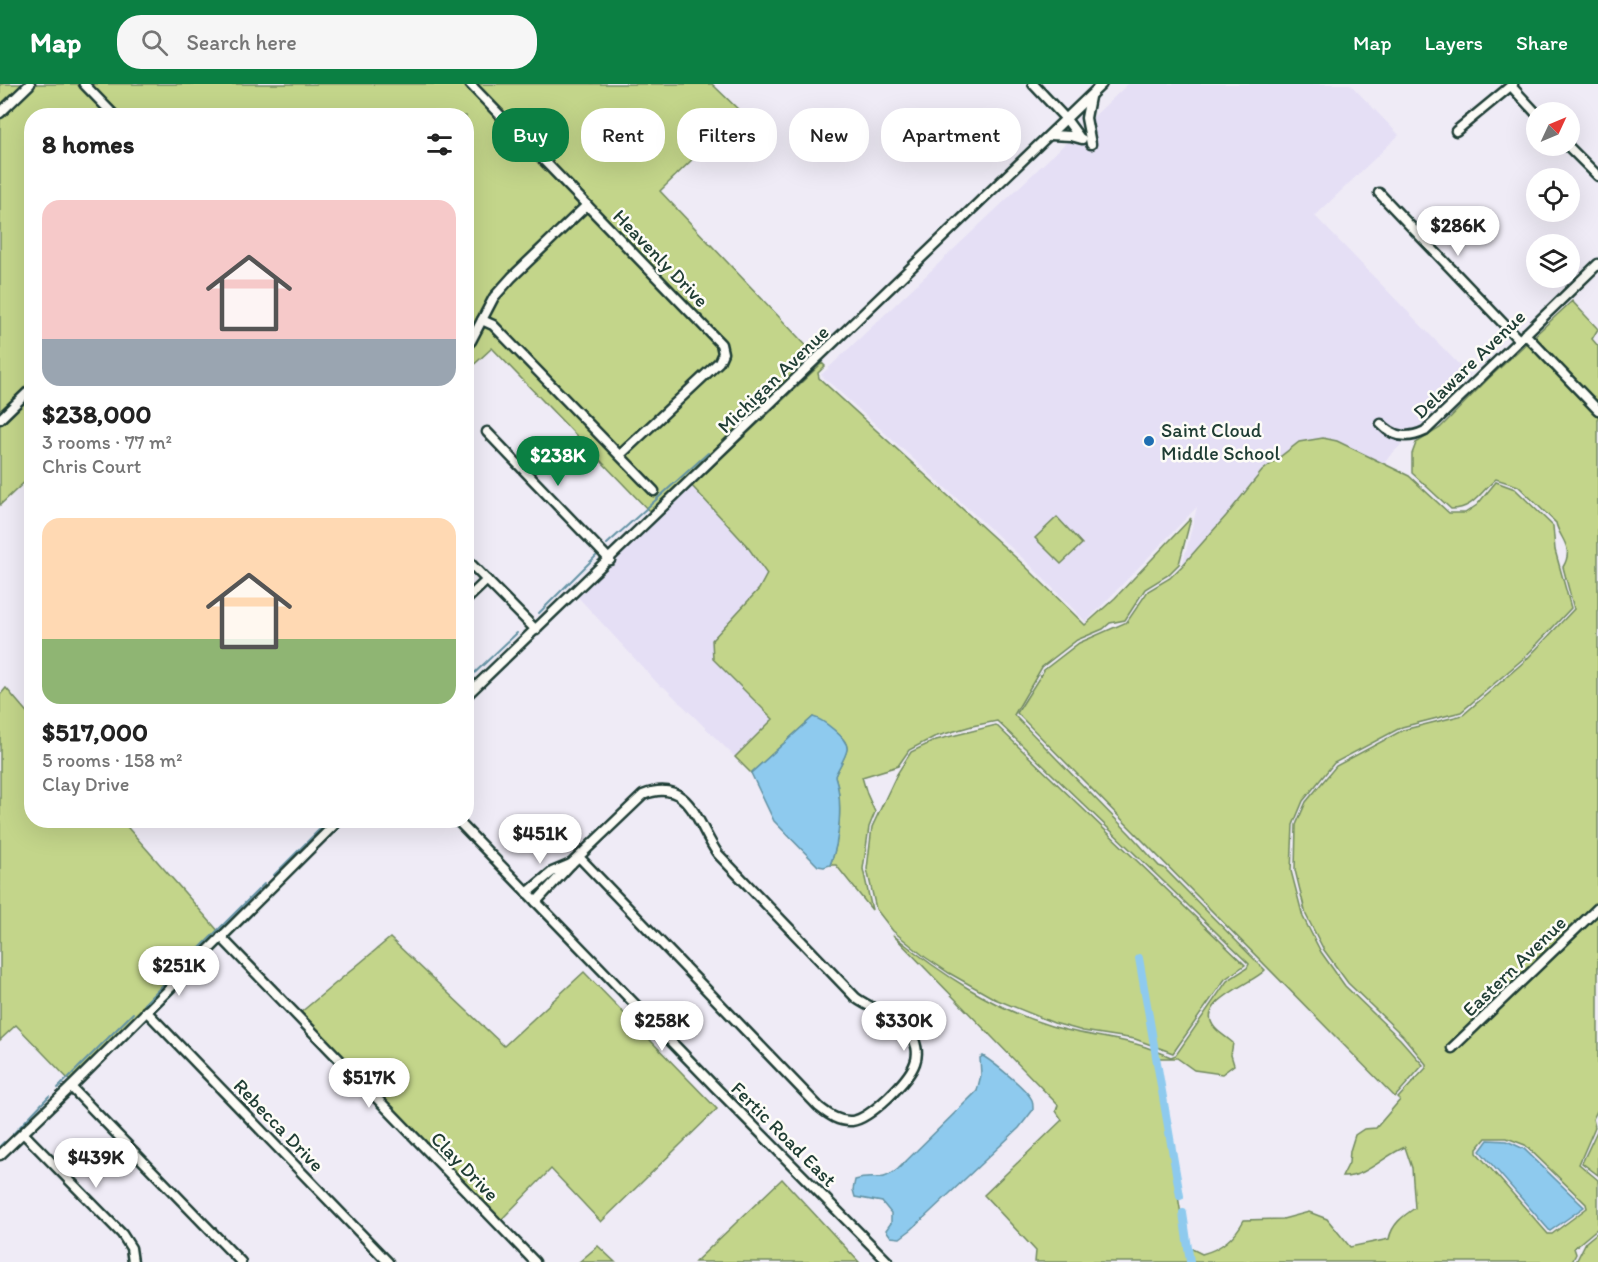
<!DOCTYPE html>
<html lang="en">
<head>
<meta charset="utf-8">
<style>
	body { margin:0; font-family:Itim,sans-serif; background:#f6f6f6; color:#222; height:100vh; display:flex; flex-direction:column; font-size:22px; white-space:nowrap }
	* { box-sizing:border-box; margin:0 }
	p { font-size:20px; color:#767676 }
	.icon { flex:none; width:33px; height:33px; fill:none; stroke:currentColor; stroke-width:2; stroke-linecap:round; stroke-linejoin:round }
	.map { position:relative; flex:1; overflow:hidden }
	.sheet { position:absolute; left:24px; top:24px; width:450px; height:720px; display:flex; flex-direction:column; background:#fff; border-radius:24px; box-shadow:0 6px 24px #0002 }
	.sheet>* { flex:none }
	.guide { position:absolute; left:492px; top:24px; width:570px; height:54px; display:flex; gap:12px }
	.needle { width:39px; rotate:46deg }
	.tools { position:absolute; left:1526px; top:18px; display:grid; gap:12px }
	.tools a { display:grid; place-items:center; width:54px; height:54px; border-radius:50%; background:#fff; box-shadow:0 6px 24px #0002; font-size:30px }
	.price { position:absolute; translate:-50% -51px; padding:0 14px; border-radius:21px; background:#fff; color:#222; font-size:20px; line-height:39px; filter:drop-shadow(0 2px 3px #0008) }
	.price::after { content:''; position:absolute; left:50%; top:36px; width:18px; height:14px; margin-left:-9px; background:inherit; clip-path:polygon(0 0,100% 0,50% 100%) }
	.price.on { background:#0b8043; color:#fff }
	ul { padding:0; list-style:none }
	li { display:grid; align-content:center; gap:12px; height:318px; padding:0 18px }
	li span { display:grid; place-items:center; height:186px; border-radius:18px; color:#555 }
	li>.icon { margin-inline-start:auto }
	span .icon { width:108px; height:108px; fill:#fffc; stroke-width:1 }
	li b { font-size:26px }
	h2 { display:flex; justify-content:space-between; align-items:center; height:72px; padding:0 18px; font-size:26px }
	.tag { padding:0 21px; border-radius:24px; background:#fff; box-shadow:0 6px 24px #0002; font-size:21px; line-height:54px }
	.tag.on { background:#0b8043; color:#fff }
	header { display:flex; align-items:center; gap:36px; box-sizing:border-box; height:84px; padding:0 30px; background:#0b8043; color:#fff }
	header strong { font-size:28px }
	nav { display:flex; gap:33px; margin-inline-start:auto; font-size:21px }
	.search { width:420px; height:54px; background:#f6f6f6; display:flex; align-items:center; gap:15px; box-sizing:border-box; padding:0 21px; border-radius:24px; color:#767676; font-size:22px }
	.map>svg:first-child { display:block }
</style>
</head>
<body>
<header>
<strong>Map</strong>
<div class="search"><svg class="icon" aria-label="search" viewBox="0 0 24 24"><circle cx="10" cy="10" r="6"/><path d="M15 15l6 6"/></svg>Search here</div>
<nav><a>Map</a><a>Layers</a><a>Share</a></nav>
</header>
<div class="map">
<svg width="1598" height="1178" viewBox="0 0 1598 1178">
	<rect width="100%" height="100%" fill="#efebf6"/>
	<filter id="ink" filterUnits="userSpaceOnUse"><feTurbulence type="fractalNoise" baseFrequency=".0167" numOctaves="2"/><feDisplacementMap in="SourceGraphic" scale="12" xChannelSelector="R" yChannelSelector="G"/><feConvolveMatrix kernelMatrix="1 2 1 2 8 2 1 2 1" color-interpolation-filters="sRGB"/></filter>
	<g filter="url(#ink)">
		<g fill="#e5dff5">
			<polygon points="1128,0 1350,0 1399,51 1315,132 1470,292 1150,611 1197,423 1086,538 1028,479 821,291"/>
			<polygon points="692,402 747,462 767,490 759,505 712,556 713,575 774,635 735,673 664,603 660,602 577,512"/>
		</g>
		<g fill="#c3d58a" stroke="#71895f" stroke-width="1.5" fill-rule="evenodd">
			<polygon points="0,0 712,0 741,28 660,107 816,272 652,430 492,264 467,287 466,32 32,32 31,392 0,421"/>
			<path d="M1572 217 1598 245 1592 255 1598 262V1025L1593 1035 1595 1043 1579 1080 1598 1096V1144L1574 1164 1576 1170 1572 1178H1035L1036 1167 984 1111 1062 1036 1056 1027 1058 1021 893 851C940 889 992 924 1051 942 1078 950 1105 953 1132 959 1146 962 1158 968 1171 973L1176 971 1227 897 1247 884 1249 880 997 637 972 642 934 653 909 666 898 682 862 693 867 710 875 728 869 743 863 785 872 826 836 781H830C840 757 843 716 835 692 838 684 846 673 847 665 848 652 822 639 813 633L751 689 735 673 773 635 713 575 712 556 759 505 767 490 747 462 692 402 822 279 825 282 818 289 819 294 1025 482 1085 541 1115 514 1191 434 1179 480 1168 491 1145 505 1125 536 1110 539 1103 545 1077 556 1042 583 1014 631 1130 750 1159 782 1164 784 1265 886C1254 899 1193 919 1215 944 1219 949 1228 954 1233 959L1231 971 1234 981 1222 990 1194 986 1177 974H1156L1186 1162 1202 1170C1221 1165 1235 1153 1244 1136L1283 1135 1309 1128 1327 1135 1350 1163 1389 1155C1392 1140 1403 1132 1415 1124L1412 1084 1405 1063C1385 1071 1365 1094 1342 1093L1349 1079 1350 1067 1355 1051 1364 1045 1376 1044 1400 1016 1398 1014 1426 984V980L1403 952 1348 899 1324 866 1306 831 1295 786 1296 741 1306 718 1336 682 1403 646 1463 631 1526 576 1574 525 1563 483C1575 463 1559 454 1556 439L1518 402 1496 395C1480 408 1474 425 1451 425L1412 389V370L1416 359 1440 344 1488 295ZM1486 1054H1507L1525 1061 1586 1120 1587 1124 1552 1150H1548L1477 1069V1065Z"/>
			<polygon points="1323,354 1337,357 1409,392 1449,429 1465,429 1477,421 1496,398 1515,405 1553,442 1555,466 1571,524 1524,574 1461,628 1402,643 1334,679 1303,717 1293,741 1291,787 1303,833 1321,868 1345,902 1400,955 1423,981 1395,1013 1017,629 1044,586 1079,559 1127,538 1148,507 1170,494 1182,482 1226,432 1262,387 1299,358"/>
			<polygon points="1057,433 1082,460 1061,480 1035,454"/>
			<polygon points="6,604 31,633 32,736 122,737 220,849 71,998 16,941 0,956 0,611"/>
			<polygon points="996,641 1245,881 1225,895 1173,969 1135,955 1083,947 1054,939 995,915 949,889 925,873 893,847 876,825 867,785 872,743 897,690 911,668 936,656"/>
			<polygon points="390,854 504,962 584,888 717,1025 601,1138 551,1085 500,1137 300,929"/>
			<polygon points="1598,1045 1598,1091 1582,1079"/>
			<polygon points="782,1095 859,1178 695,1178"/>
			<polygon points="1598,1148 1598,1178 1576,1178 1586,1158"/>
			<polygon points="598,1162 615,1178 579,1178"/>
		</g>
		<g fill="#8ecaee" stroke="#6292a4" stroke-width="1.5">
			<path d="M813 633C822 635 848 654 847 665 846 673 838 684 835 692 843 716 840 757 830 781L824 783 818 782 774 737 751 689Z"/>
			<path d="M983 972C994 979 1026 1004 1032 1016 1033 1018 1033 1024 1033 1026L1019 1044 912 1145 900 1154 891 1153 886 1146 891 1139V1129L882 1118 855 1113 853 1106 855 1096C874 1090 880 1100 898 1085L977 1007 981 991 980 974Z"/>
			<polygon points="1488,1056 1507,1057 1524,1065 1584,1123 1550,1147 1480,1067"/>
		</g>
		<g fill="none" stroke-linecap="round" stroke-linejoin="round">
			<g stroke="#6292a4" stroke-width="2">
				<polyline points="607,460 708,369"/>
				<polyline points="539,529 596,472"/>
				<polyline points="466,597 517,549"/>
				<polyline points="274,791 329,736"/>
				<polyline points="144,920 264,800"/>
				<polyline points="58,1004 133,929"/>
				<polyline points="13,1050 49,1012"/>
				<polyline points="0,1062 4,1058"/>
			</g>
			<g stroke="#8ecaee" stroke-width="8">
				<polyline points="1139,874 1180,1112"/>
				<polyline points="1183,1129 1190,1178"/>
			</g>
			<g stroke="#1f3d34" stroke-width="13">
				<g id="minor">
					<polyline points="84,0 115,32"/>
					<polyline points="470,0 721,260 723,269 719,278 620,371"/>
					<polyline points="1033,0 1066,35 1080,54"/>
					<polyline points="1511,2 1536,29"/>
					<polyline points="1090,13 1086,34 1091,60"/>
					<polyline points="0,29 30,0"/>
					<polyline points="1456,47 1513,0"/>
					<polyline points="1050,51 1071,52 1082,55"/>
					<polyline points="1568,62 1598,92"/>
					<polyline points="1379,109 1519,256"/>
					<polyline points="482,236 493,241 654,407"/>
					<polyline points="1525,250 1598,326"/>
					<polyline points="466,262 471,257 494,213 512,193 587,121"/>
					<polyline points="0,335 32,304"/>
					<path d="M1381 340C1394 354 1408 355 1425 347L1598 180"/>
					<polyline points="487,348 610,476"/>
					<polyline points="466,475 536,546"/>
					<polyline points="466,516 487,496"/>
					<polyline points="466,612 1102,0"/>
					<polyline points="457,736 716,1004 888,1178"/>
					<polyline points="527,809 552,788 571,780"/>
					<path d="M536 818 571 780 643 711C690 692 697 741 718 770L856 914C872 926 898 932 910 949 916 957 919 969 915 979 909 996 870 1035 852 1037 839 1038 829 1031 819 1023L579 773"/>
					<polyline points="221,853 535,1178"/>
					<polyline points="146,927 388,1178"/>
					<polyline points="1452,964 1598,824"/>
					<polyline points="71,1003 241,1178"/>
					<polyline points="23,1049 122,1150 131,1164 133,1178"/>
					<polyline points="0,1071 71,1003 339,736"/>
				</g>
			</g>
			<use href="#minor" stroke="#fdfcf7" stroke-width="8"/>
		</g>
	</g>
	<circle fill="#1f6fb2" stroke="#fdfcf7" stroke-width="2" cx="1149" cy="357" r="6"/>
	<g text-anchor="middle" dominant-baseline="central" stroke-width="5" stroke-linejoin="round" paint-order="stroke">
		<g font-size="20" fill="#1f3d34" stroke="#fdfcf7">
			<text transform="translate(661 174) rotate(46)">Heavenly Drive</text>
			<text transform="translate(1469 280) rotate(-44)">Delaware Avenue</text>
			<text transform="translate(773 295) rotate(-44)">Michigan Avenue</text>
			<text transform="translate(1514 882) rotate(-44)">Eastern Avenue</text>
			<text transform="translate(279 1041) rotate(46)">Rebecca Drive</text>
			<text transform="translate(784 1050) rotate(45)">Fertic Road East</text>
			<text transform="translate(465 1082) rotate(46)">Clay Drive</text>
		</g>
		<g font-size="20" fill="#1f3d34" stroke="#fdfcf7" text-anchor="start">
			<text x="1161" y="346">Saint Cloud<tspan x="1161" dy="23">Middle School</tspan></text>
		</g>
	</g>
</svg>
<div class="tools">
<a><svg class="needle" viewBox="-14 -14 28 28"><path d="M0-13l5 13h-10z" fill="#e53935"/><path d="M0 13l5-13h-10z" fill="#767676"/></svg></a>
<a><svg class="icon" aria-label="locate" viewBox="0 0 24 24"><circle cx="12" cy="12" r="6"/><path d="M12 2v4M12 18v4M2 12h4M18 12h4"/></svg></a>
<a><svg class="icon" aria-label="layers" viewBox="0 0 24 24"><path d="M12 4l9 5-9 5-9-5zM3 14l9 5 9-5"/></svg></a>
</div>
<b class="price" style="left:1458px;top:173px">$286K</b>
<b class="price on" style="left:558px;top:403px">$238K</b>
<b class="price" style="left:540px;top:781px">$451K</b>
<b class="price" style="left:179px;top:913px">$251K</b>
<b class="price" style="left:662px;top:968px">$258K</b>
<b class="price" style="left:904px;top:968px">$330K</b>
<b class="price" style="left:369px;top:1025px">$517K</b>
<b class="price" style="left:96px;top:1105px">$439K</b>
<div class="guide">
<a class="tag on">Buy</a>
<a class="tag">Rent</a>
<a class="tag">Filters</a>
<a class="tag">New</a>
<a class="tag">Apartment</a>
</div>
<section class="sheet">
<h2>8 homes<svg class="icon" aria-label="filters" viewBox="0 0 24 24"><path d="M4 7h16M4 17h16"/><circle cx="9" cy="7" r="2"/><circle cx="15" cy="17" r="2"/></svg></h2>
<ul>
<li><span style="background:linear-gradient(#f6c9c9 75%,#9aa5b1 0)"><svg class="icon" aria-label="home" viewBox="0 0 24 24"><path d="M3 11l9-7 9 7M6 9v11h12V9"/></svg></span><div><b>$238,000</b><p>3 rooms · 77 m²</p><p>Chris Court</p></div></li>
<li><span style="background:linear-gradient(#ffd9b3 65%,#8fb573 0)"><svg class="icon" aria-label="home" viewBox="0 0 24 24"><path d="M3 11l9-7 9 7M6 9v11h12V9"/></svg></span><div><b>$517,000</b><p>5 rooms · 158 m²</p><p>Clay Drive</p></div></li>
</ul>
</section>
</div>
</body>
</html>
